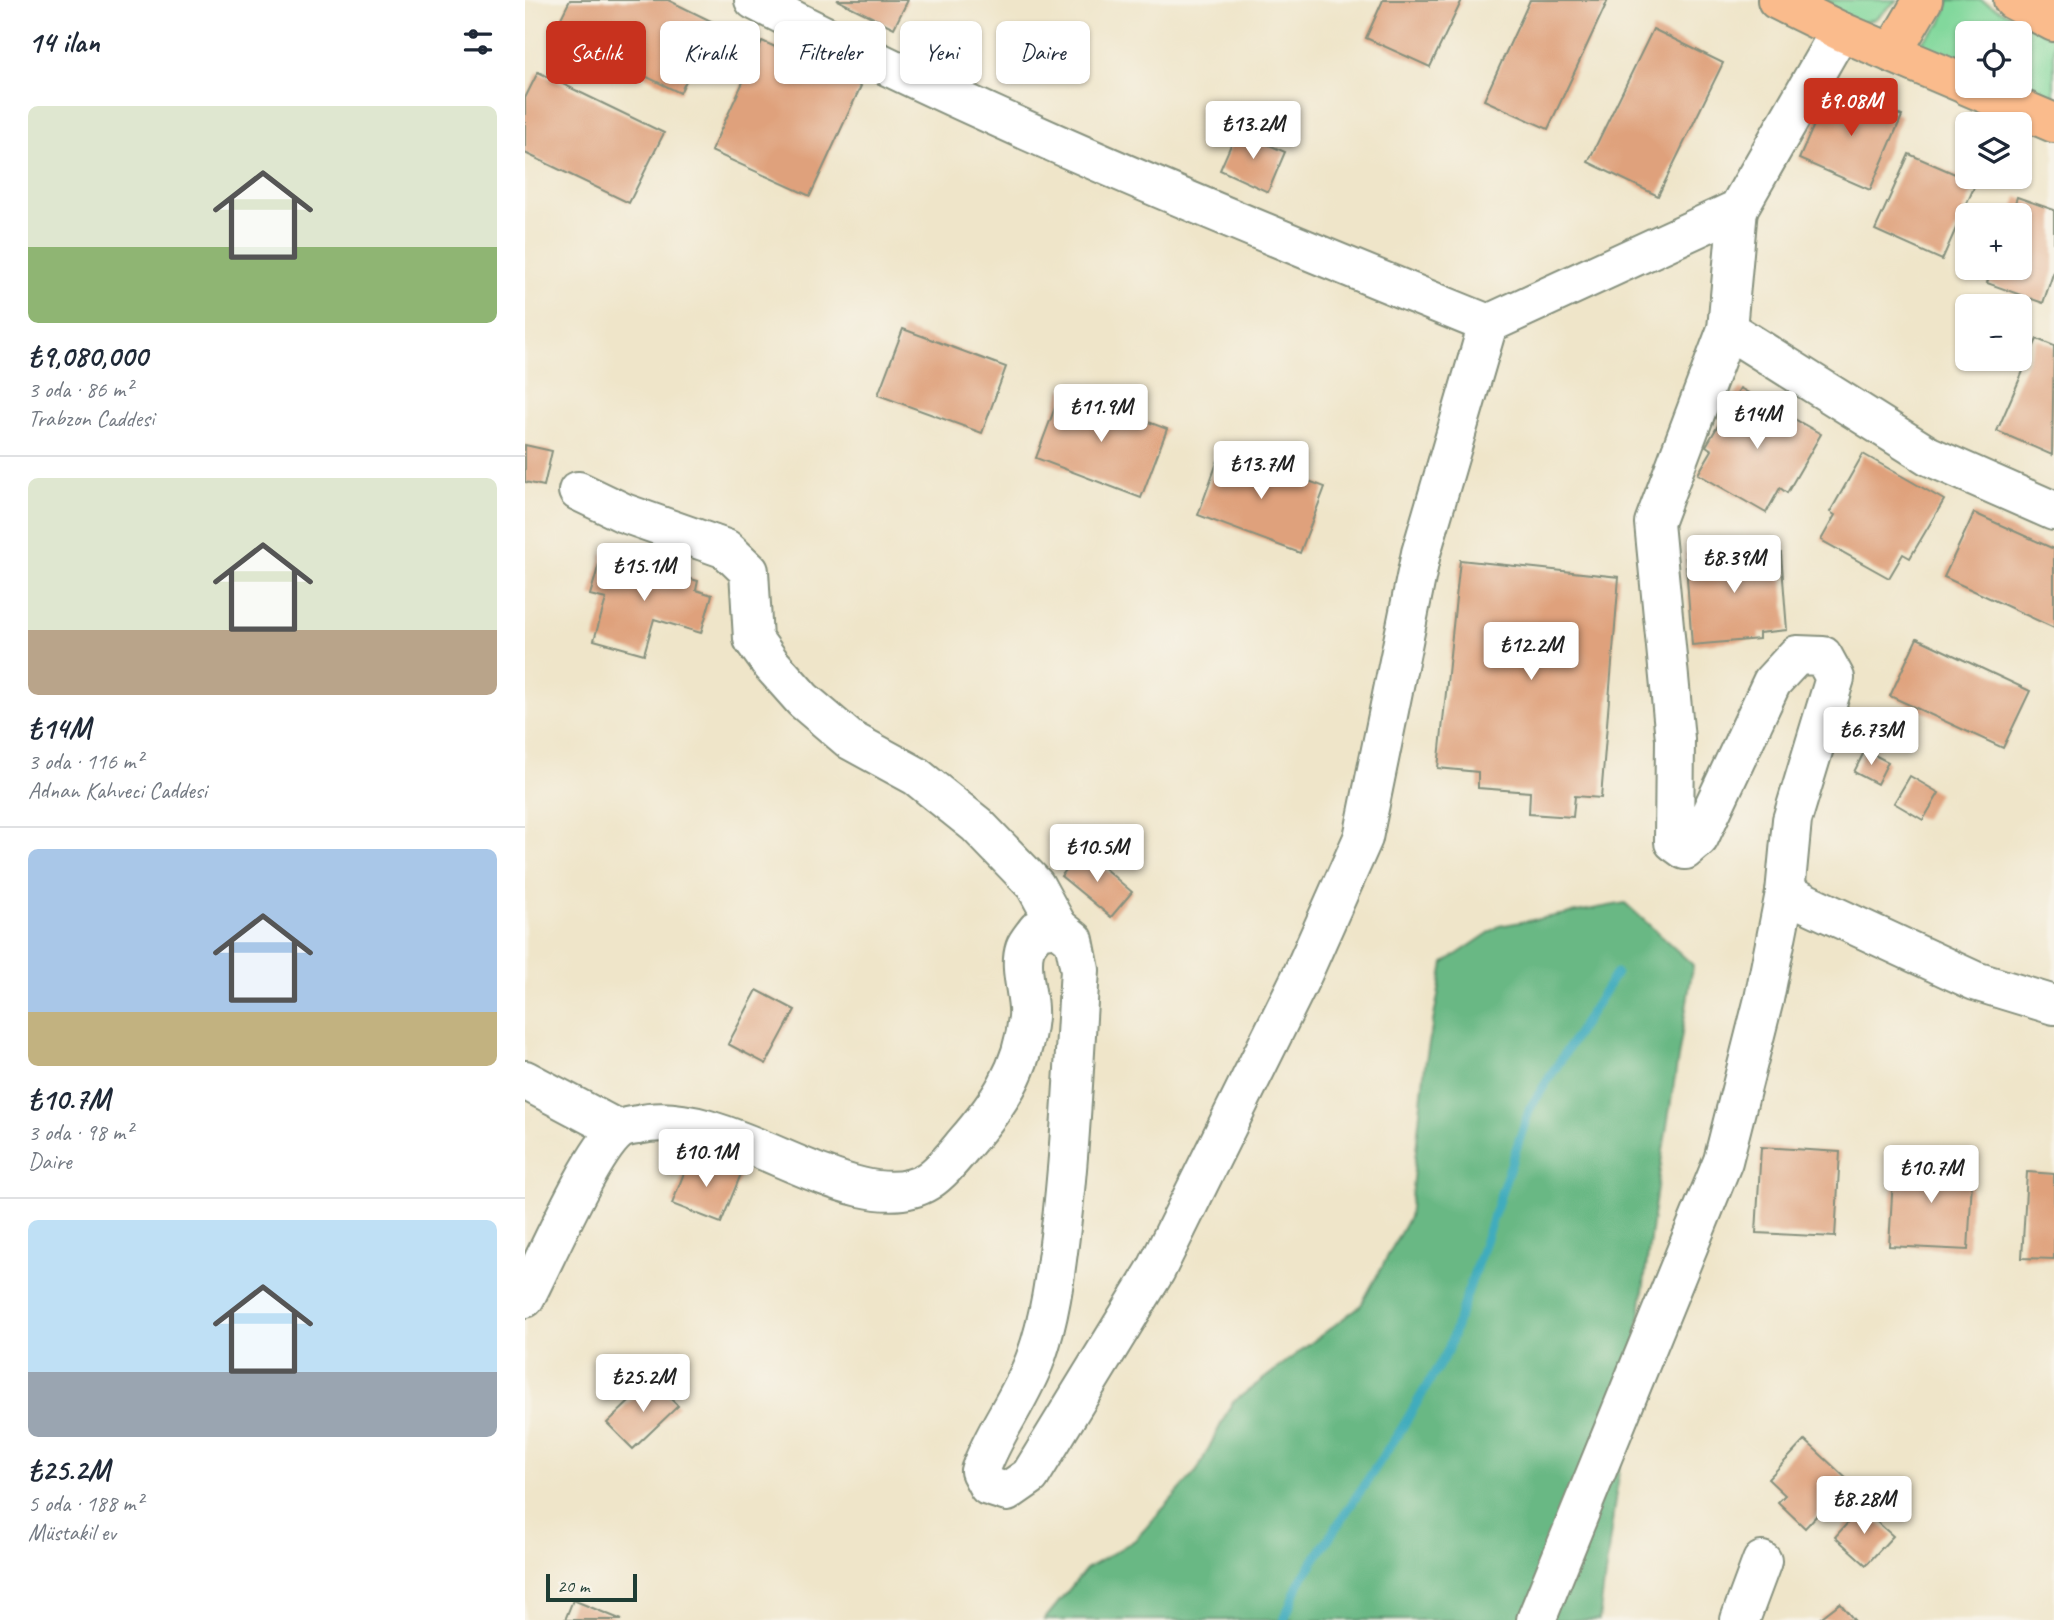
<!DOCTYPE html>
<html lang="tr">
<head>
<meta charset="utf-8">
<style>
	body { margin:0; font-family:Caveat,sans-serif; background:#f2f2f3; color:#1f2937; height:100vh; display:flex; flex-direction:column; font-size:26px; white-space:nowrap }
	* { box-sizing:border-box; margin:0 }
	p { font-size:23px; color:#747a83 }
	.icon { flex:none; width:38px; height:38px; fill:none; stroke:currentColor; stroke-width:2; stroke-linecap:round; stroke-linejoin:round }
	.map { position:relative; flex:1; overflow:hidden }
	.side { display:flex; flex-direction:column; background:#fff; width:525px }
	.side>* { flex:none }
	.hud { position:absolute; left:21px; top:21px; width:665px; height:63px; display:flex; gap:14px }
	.tools { position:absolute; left:1430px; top:21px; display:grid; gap:14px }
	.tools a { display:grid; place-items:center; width:77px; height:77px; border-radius:10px; background:#fff; box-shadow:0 2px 5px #0004; font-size:35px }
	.scale { position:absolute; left:21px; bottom:18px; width:91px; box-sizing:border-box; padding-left:7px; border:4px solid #1f3d34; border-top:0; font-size:19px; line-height:24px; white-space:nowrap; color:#1f3d34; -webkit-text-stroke:5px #f7f3e8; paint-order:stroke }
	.price { position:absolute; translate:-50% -60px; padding:0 16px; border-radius:7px; background:#fff; color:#222; font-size:23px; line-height:46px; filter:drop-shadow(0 2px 4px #0008) }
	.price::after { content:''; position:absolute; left:50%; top:42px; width:21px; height:16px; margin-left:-10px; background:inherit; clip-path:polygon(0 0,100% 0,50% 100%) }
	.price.active { background:#c8321e; color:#fff }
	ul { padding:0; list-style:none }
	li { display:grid; align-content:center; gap:14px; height:371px; padding:0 28px }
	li+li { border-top:2px solid #e0e1e3 }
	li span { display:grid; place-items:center; height:217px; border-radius:10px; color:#555 }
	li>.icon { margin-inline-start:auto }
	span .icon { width:126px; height:126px; fill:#fffc; stroke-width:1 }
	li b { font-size:30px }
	h2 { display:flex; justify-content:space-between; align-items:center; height:84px; padding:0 28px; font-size:30px }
	.pill { padding:0 24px; border-radius:10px; background:#fff; box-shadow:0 2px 5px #0004; font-size:24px; line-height:63px }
	.pill.active { background:#c8321e; color:#fff }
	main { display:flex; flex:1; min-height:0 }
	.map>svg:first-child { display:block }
</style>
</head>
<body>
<main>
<section class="side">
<h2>14 ilan<svg class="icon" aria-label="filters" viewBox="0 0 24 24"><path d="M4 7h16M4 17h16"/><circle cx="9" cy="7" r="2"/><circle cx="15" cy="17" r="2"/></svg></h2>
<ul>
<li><span style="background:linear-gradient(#dfe7d0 65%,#8fb573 0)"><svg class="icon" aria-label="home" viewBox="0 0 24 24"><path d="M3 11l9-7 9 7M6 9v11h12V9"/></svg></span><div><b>₺9,080,000</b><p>3 oda · 86 m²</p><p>Trabzon Caddesi</p></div></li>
<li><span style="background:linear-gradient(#dfe7d0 70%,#b9a48a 0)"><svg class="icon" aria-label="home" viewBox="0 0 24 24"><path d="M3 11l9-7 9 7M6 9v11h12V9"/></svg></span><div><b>₺14M</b><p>3 oda · 116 m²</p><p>Adnan Kahveci Caddesi</p></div></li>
<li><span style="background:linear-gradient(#a9c7e8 75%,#c2b280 0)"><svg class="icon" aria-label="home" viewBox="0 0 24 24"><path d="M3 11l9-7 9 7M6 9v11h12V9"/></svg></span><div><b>₺10.7M</b><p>3 oda · 98 m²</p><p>Daire</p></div></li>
<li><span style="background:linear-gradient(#bfe0f5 70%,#9aa5b1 0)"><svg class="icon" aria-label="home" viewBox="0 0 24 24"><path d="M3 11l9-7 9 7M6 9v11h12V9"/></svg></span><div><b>₺25.2M</b><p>5 oda · 188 m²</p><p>Müstakil ev</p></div></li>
</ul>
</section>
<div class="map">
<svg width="1529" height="1620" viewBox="0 0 1529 1620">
	<rect width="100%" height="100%" fill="#f7f3e8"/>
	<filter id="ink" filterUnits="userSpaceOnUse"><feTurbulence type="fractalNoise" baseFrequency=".0143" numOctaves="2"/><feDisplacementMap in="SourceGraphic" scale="14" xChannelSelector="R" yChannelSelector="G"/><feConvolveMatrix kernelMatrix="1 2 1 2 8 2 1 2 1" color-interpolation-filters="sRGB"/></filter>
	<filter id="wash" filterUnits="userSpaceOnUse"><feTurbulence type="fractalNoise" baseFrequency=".00686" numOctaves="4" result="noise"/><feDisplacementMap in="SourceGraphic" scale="28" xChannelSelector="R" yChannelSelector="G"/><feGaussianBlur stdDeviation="1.57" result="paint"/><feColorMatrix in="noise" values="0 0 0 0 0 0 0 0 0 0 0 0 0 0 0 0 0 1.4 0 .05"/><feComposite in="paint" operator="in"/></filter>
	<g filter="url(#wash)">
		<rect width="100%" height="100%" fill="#efe5c9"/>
		<g fill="#82d89c" stroke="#508a68" stroke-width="2">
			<polygon points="1291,0 1372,0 1350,19 1335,23"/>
			<polygon points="1425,0 1456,0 1529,38 1529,98 1495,85 1494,33 1442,33 1442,63 1394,44 1416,24"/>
		</g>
		<polygon fill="#69b884" stroke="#447a5c" stroke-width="2" points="1100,903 1168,965 1131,1194 1074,1620 519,1620 561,1569 610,1540 672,1471 707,1403 836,1305 884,1217 900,1065 919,963 974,926"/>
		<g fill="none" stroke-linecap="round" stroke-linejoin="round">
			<polyline stroke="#3facbd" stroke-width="9" points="759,1620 774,1583 877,1428 923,1350 1005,1108 1091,973"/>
		</g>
		<g id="blocks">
			<g fill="#dfa17b">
				<polygon points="45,0 143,0 190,23 155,93 29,32"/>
				<polygon points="312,0 383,0 369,28"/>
				<polygon points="858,0 937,0 905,67 841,38"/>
				<polygon points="1005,0 1083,0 1023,129 959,100"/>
				<polygon points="1128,29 1198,63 1133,196 1063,162"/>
				<polygon points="237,41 336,86 285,196 186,151"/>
				<polygon points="13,72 139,133 104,203 0,153 0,98"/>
				<polygon points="1306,86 1377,116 1345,190 1274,159"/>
				<polygon points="712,131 760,152 743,192 695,170"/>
				<polygon points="1384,154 1451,183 1417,260 1350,230"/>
				<polygon points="1492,197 1529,210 1529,271 1518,303 1462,283 1467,268 1494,268 1494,215 1486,215"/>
				<polygon points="378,329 481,367 457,433 353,395"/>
				<polygon points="1512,339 1529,346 1527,455 1472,431"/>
				<polygon points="1215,388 1296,434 1262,493 1255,488 1241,513 1173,474 1187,450 1181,446"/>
				<polygon points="537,389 642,429 616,498 511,458"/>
				<polygon points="0,445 27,451 19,486 0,482"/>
				<polygon points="697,449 800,487 775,553 673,515"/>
				<polygon points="1338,454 1419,500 1385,558 1378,554 1364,578 1296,540 1310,515 1305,512"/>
				<polygon points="1449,513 1529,549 1529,628 1419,577"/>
				<polygon points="1227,547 1228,555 1256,553 1262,630 1234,633 1234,639 1167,645 1160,552"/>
				<polygon points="77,554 173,581 171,590 187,595 176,633 129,619 119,654 69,640 81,599 65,595"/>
				<polygon points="935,560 1094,577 1076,798 1050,796 1048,817 1004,814 1005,792 953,788 953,772 913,768"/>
				<polygon points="1392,638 1505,691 1478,748 1365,696"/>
				<polygon points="1340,750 1363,762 1352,784 1329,772"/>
				<polygon points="1385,776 1414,793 1398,820 1369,803"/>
				<polygon points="558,850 607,892 586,917 536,876"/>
				<polygon points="232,990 270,1010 241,1064 203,1044"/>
				<polygon points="1236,1147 1315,1152 1310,1237 1231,1233"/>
				<polygon points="166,1155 216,1174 196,1223 147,1204"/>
				<polygon points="1369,1161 1448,1165 1443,1250 1364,1246"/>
				<polygon points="1502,1172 1529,1174 1529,1259 1497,1258"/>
				<polygon points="127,1380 153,1406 108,1449 82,1423"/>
				<polygon points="1280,1440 1324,1481 1280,1528 1253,1502 1260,1495 1243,1479"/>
				<polygon points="1336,1508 1368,1536 1341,1565 1310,1537"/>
				<polygon points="48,1600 97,1620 40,1620"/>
				<polygon points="1315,1603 1329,1620 1293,1620"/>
			</g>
		</g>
	</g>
	<g filter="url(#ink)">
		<use href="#blocks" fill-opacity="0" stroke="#87917e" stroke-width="2"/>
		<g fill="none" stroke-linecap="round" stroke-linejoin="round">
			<g stroke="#87917e" stroke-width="42">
				<g id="minor">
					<path d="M229 0C467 123 715 223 963 324L1213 209 1315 31"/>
					<polyline points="1202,329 1404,456 1529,511"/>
					<polyline points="53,491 99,513 201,549 224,571 228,639 246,664 278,700 325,740 391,776 452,825 510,885 533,927"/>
					<polyline points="1260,893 1450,981 1529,1005"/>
					<polyline points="0,1080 94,1130"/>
					<path d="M0 1298C19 1262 66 1153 93 1131 98 1127 107 1126 113 1125 200 1102 332 1226 403 1181 417 1172 430 1155 440 1143 473 1105 498 1069 503 1017 505 996 493 969 500 948 502 942 508 936 512 930L533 927 549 940 555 970C549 1059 546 1148 535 1236 530 1276 525 1318 511 1357 497 1397 469 1431 455 1471L463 1486 482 1492 505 1476 631 1270 778 973 838 838 896 553 963 324"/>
					<polyline points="1011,1620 1198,1161 1239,999 1260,893 1267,820 1310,678 1298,656 1272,655 1247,682 1174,838 1160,850 1149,842 1150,739 1129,523 1202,329 1213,209"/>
					<polyline points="1215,1620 1237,1561"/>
				</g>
			</g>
			<g stroke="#87917e" stroke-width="42">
				<g id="major">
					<polyline points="1252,0 1315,31 1442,85"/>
					<polyline points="1488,0 1529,22"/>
					<polyline points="1367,53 1398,0"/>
					<polyline points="1443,86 1529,123"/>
				</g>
			</g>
			<use href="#minor" stroke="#fff" stroke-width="38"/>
			<use href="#major" stroke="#fabb8c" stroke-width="38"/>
		</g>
	</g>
</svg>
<div class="tools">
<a><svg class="icon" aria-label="locate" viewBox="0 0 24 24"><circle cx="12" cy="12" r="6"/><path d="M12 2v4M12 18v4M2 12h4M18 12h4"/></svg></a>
<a><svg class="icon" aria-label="layers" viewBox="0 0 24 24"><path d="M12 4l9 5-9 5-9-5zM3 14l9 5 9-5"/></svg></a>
<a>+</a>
<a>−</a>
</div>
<div class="scale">20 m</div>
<b class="price active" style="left:1326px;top:138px">₺9.08M</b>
<b class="price" style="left:728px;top:161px">₺13.2M</b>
<b class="price" style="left:576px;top:444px">₺11.9M</b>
<b class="price" style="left:1232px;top:451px">₺14M</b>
<b class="price" style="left:736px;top:501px">₺13.7M</b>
<b class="price" style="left:1209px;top:595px">₺8.39M</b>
<b class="price" style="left:119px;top:603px">₺15.1M</b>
<b class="price" style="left:1006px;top:682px">₺12.2M</b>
<b class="price" style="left:1346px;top:767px">₺6.73M</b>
<b class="price" style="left:572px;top:884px">₺10.5M</b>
<b class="price" style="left:181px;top:1189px">₺10.1M</b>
<b class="price" style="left:1406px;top:1205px">₺10.7M</b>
<b class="price" style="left:118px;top:1414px">₺25.2M</b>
<b class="price" style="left:1339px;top:1536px">₺8.28M</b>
<div class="hud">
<a class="pill active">Satılık</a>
<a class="pill">Kiralık</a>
<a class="pill">Filtreler</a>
<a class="pill">Yeni</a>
<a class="pill">Daire</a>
</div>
</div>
</main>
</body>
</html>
